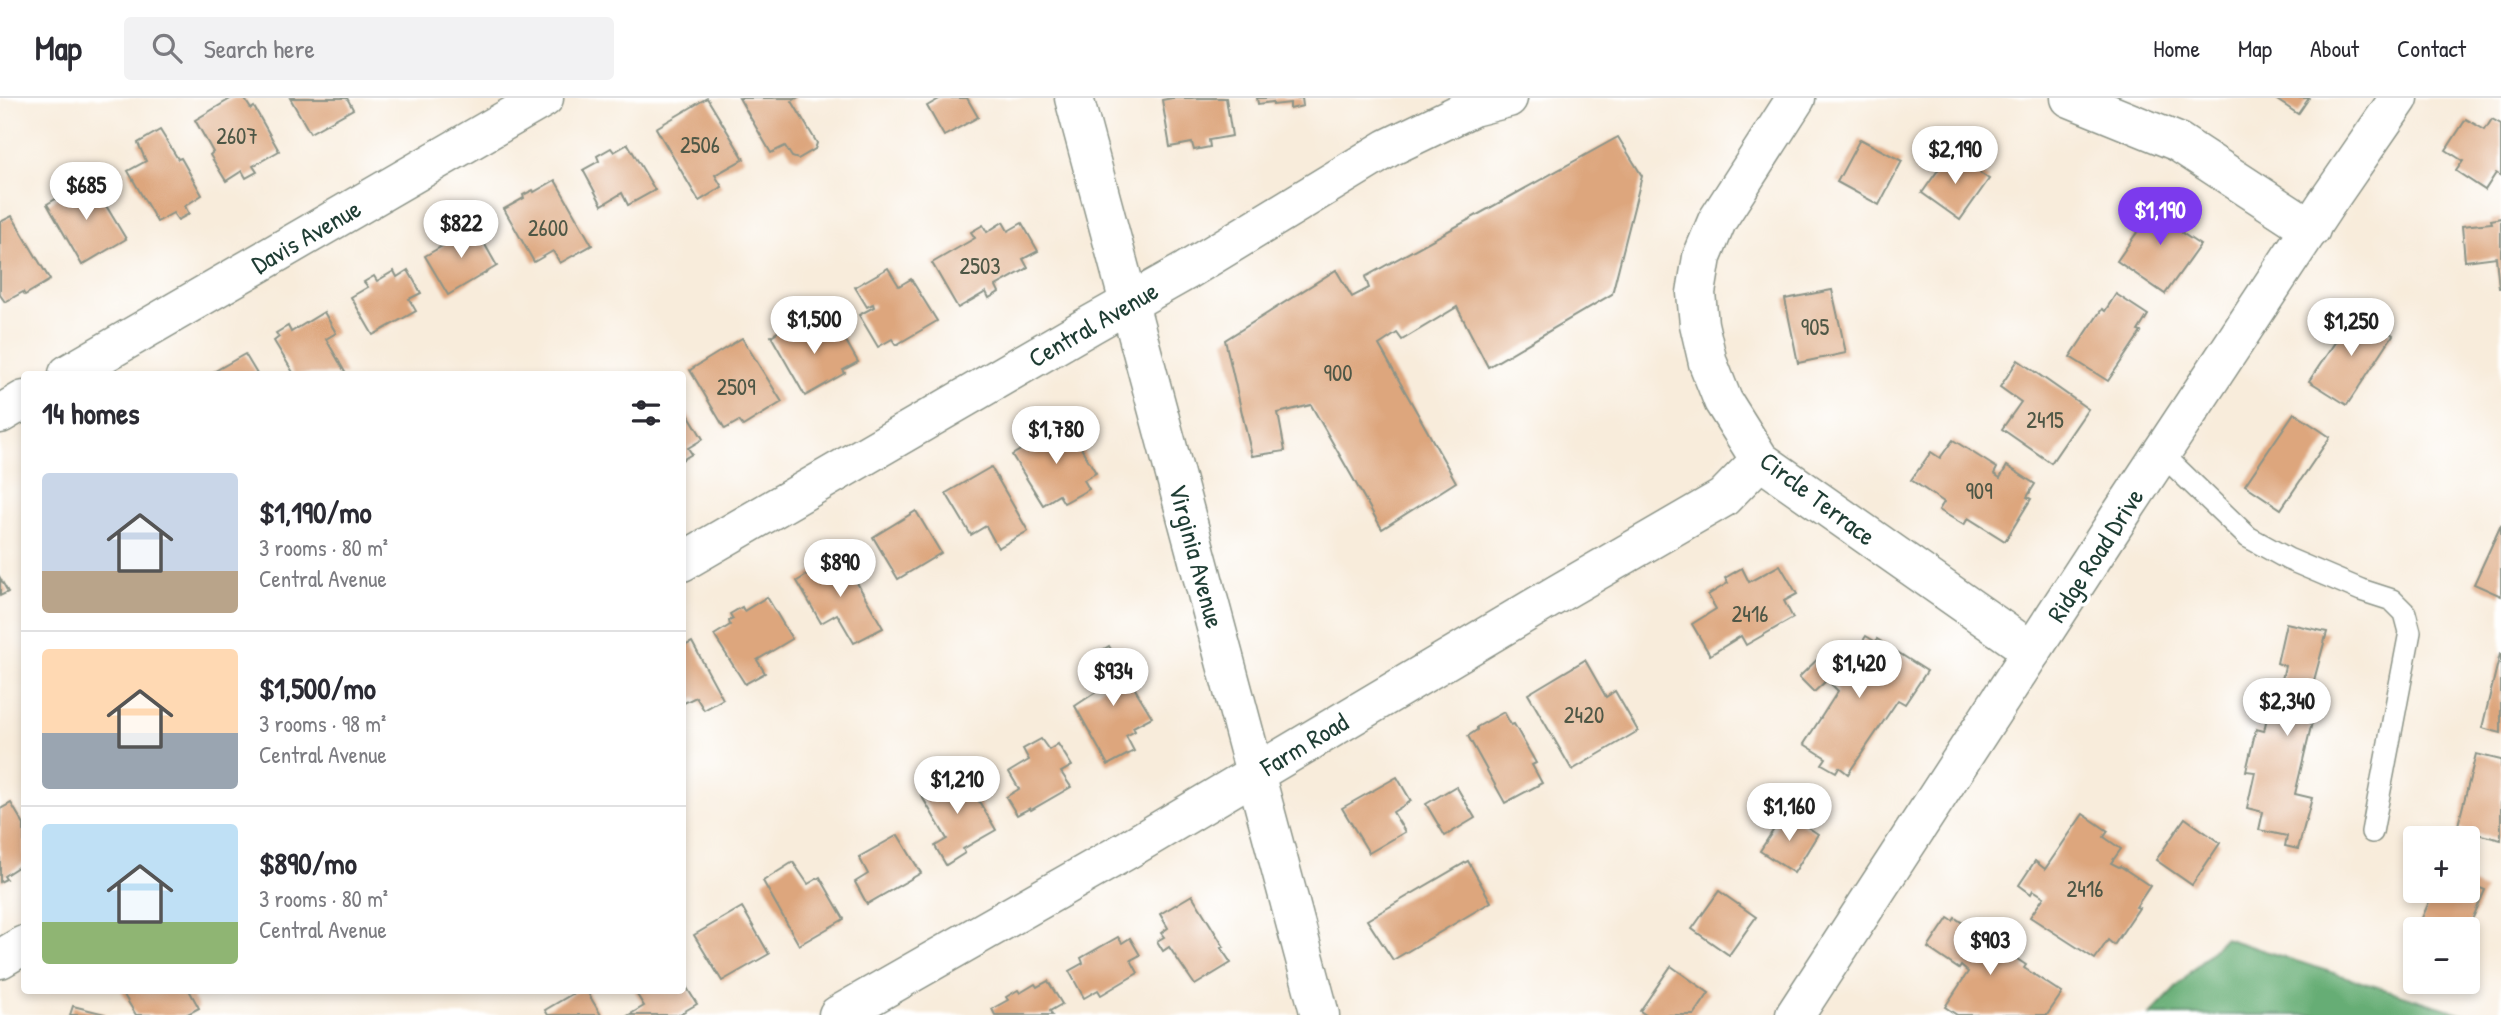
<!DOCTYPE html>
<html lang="en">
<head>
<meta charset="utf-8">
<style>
	body { margin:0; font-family:"Patrick Hand",sans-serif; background:#f2f2f3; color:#2b2b33; height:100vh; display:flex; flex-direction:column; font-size:26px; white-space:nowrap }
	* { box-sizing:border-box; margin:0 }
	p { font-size:23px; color:#7c7c81 }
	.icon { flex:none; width:38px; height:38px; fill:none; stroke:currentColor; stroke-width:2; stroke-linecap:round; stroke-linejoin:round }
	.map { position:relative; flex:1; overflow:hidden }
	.sheet { position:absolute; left:21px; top:273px; width:665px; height:623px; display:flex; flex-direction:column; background:#fff; border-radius:7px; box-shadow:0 4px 10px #0003 }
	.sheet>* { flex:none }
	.tools { position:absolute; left:2403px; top:728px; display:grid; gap:14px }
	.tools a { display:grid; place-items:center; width:77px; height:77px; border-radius:7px; background:#fff; box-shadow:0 4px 10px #0003; font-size:35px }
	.price { position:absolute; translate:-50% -60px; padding:0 16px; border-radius:24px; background:#fff; color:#222; font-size:23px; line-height:46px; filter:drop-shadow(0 2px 4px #0008) }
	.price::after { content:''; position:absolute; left:50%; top:42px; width:21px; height:16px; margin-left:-10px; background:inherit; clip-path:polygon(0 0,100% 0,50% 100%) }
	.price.selected { background:#7c3aed; color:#fff }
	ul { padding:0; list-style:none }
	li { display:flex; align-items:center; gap:21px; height:175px; padding:0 21px }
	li+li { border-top:2px solid #e1e1e2 }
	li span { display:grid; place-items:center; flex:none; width:196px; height:140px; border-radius:7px; color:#555 }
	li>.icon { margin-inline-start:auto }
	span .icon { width:84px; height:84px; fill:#fffc; stroke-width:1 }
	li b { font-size:30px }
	h2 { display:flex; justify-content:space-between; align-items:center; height:84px; padding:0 21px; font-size:30px }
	header { display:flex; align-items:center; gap:42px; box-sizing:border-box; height:98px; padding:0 35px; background:#fff; border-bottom:2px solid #e1e1e2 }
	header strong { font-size:33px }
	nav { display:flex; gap:38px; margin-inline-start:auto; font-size:24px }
	.search { width:490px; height:63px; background:#f2f2f3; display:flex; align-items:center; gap:18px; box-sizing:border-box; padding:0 24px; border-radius:7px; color:#7c7c81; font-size:26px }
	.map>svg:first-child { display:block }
</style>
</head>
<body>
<header>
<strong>Map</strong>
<div class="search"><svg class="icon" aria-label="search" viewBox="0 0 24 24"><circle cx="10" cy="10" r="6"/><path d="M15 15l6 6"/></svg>Search here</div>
<nav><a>Home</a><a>Map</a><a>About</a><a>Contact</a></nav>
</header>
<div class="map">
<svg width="2501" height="917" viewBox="0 0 2501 917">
	<rect width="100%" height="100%" fill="#fff"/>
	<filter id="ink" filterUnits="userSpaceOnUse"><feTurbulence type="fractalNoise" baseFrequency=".0143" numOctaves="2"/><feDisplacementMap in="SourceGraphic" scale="14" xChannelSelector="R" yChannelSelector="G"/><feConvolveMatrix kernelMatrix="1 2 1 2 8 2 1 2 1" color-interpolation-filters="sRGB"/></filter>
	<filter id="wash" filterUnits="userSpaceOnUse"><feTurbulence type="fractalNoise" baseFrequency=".00686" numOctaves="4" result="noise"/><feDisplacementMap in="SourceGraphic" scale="28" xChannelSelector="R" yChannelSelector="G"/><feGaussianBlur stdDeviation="1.57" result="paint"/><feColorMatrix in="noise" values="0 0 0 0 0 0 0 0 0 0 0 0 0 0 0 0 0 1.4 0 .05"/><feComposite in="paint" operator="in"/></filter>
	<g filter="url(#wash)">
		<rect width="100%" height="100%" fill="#f8ecdb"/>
		<polygon fill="#66ad74" stroke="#427554" stroke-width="2" points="2224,840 2466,917 2150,917"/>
		<g id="blocks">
			<g fill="#dda67d">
				<polygon points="232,0 244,0 251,11 254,9 279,53 253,68 257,74 246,80 242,73 226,83 210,57 213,54 195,22"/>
				<polygon points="290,0 347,0 353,11 310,35"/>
				<polygon points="707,0 744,61 715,77 722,89 699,103 656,30"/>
				<polygon points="739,0 797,0 792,3 817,45 815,51 798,61 792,59 785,48 771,55"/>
				<polygon points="941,0 967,0 978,19 944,38 927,8"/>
				<polygon points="1172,0 1226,0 1232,38 1209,42 1210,49 1194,52 1192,45 1170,49 1162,2"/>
				<polygon points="1257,0 1302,0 1303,8 1290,11 1290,5 1273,7 1273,4 1258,6"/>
				<polygon points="2274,0 2309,0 2298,16"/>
				<polygon points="2466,21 2485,32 2492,21 2501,26 2501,78 2496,75 2485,92 2456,73 2463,63 2446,52"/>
				<polygon points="160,32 178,61 181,60 202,97 185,108 189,116 178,122 173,115 157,124 128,73 146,63 138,45"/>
				<polygon points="1618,39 1642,78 1612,196 1488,269 1457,209 1402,242 1397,235 1379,247 1456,384 1382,431 1311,307 1278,315 1285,353 1252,358 1225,242 1336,172 1352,199 1369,190 1365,179"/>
				<polygon points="1860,41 1902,63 1879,107 1837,84"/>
				<polygon points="628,46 655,92 628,107 622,95 602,107 583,72 599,63 597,58 611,50 614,54"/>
				<polygon points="1950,55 1989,81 1960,122 1922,95"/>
				<polygon points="90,81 126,141 82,167 47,106"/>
				<polygon points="555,82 592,147 560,165 553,153 534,164 504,111 524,100 523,97 533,92 534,94"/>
				<polygon points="2161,100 2191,121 2182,135 2200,147 2165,196 2117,163"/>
				<polygon points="12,118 50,182 25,197 23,194 5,204 0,197 0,124"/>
				<polygon points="2501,120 2501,190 2499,190 2496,159 2465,163 2462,128 2492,125 2491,122"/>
				<polygon points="1003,124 1008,133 1022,125 1038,153 1023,161 1028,170 996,188 999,194 989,200 986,194 958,210 932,165 975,140 971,134 983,127 987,134"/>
				<polygon points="475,129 497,168 448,197 425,158 444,147 441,142 453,135 456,140"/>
				<polygon points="888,170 899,188 911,181 937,223 896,247 892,241 878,249 859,217 874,209 873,206 867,209 855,189"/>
				<polygon points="408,172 421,195 409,201 416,213 373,237 351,199 368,189 364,184 374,178 377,183 394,173 397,179"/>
				<polygon points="1832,192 1846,255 1798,265 1785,201"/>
				<polygon points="2116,196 2148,217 2138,233 2141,234 2108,283 2070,259 2102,211 2105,213"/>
				<polygon points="2357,212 2393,237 2347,307 2309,283"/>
				<polygon points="324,214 336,235 326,241 346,276 294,276 274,243 279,239 276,235 288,228 291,234"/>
				<polygon points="798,222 808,241 821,234 823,238 838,229 858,264 843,272 845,275 805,298 771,238"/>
				<polygon points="742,240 782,304 743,328 739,323 725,331 690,272"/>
				<polygon points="245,256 257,276 210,276"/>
				<polygon points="2018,262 2088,311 2051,365 2002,331 2021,304 2000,289"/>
				<polygon points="682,306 703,341 688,350 692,356 682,362"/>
				<polygon points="2294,315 2330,339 2281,411 2245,387"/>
				<polygon points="1066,325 1096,375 1084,382 1089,391 1064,405 1059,397 1043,407 1012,357"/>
				<polygon points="1953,342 1997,370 1994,376 2000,380 2007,368 2035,386 2027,399 2031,401 2005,443 1968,420 1964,427 1939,412 1944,404 1911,382 1931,354 1940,360"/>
				<polygon points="991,369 1028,433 998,450 986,428 971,437 946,395"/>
				<polygon points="916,413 941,455 898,481 873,439"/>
				<polygon points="2501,427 2501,498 2474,486"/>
				<polygon points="841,457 883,530 854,545 837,516 821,525 797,483"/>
				<polygon points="1780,467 1797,496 1784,503 1793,520 1746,547 1741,538 1710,557 1692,526 1716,511 1708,497 1728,485 1725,480 1742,470 1749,484"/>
				<polygon points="0,480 8,494 0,498"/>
				<polygon points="767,499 792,541 757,562 765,575 745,586 714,537 730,527 729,523 733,521 730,516 742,509 744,513"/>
				<polygon points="2286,525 2327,534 2309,601 2314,602 2309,619 2313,620 2295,696 2312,700 2298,751 2285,748 2287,738 2259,732 2263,714 2247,710 2255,674 2246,673 2256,631 2264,633 2269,610 2272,611 2276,594 2279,595 2285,568 2277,565"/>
				<polygon points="1866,538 1876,544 1877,541 1927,573 1905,606 1898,602 1848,676 1839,669 1836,674 1822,666 1826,660 1804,646 1838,593 1827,582 1814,594 1799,579 1824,555 1838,570 1851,578 1859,564 1852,560"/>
				<polygon points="692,544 723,601 704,612 696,599 682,606 682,549"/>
				<polygon points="1109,548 1152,619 1133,629 1135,633 1126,638 1134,653 1108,667 1075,608 1105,588 1089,560"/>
				<polygon points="2500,556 2501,556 2501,635 2482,630"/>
				<polygon points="1585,562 1606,599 1615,593 1638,633 1572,672 1528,596"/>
				<polygon points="1504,614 1511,627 1514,626 1536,665 1532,667 1542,685 1505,705 1468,638 1477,632 1477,629"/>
				<polygon points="1041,641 1049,652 1058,646 1072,668 1061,674 1071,689 1031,712 1030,710 1017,717 1006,699 1019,691 1009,674 1029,662 1023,651"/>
				<polygon points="2476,656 2501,662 2501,742 2457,731"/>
				<polygon points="961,673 996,732 963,751 965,755 946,767 935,748 947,741 921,697"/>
				<polygon points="1397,679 1411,703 1393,714 1405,734 1369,755 1342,710"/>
				<polygon points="1456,688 1475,720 1445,738 1426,706"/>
				<polygon points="11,705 24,727 24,765 4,778 6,781 0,784 0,711"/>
				<polygon points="1785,714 1818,736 1794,775 1760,753"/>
				<polygon points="2083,716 2108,733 2104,739 2121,751 2111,765 2119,769 2120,768 2150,788 2136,809 2139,810 2114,847 2108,842 2095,861 2030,819 2044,799 2033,792 2031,796 2019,787 2035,763 2045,771"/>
				<polygon points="2185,720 2220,745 2192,787 2156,762"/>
				<polygon points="898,737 921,775 867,806 855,784 868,776 859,759"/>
				<polygon points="1468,763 1491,804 1393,862 1367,822"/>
				<polygon points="793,764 808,786 820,779 844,821 799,847 763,783"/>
				<polygon points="2468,785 2485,792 2468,831 2417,831 2434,793 2468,793"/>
				<polygon points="1719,793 1756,819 1729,857 1692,831"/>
				<polygon points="1192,797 1224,849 1221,850 1231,865 1195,887 1169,849 1163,853 1157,843 1164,839 1161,835 1168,830 1160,816"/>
				<polygon points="742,809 769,856 722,883 694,837"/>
				<polygon points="1948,820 1953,823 1955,820 2026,867 2024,870 2062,895 2047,917 1957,917 1945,909 1968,874 1961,868 1959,871 1928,850"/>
				<polygon points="1118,839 1122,845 1130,840 1140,857 1131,862 1138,875 1101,897 1098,892 1084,900 1069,873 1083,865 1081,860"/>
				<polygon points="1671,868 1709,895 1694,917 1646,917 1640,913"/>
				<polygon points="682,882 697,906 678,917 629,917 644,908 634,892 682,892"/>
				<polygon points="1048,883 1062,906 1050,913 1052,917 995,917 992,911 1008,902 1006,899 1018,892 1020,895 1035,886 1037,889"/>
				<polygon points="121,892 189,892 199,910 186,917 136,917"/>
				<polygon points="579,892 586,892 601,917 548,917 545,912"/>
				<polygon points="73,908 105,916 105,917 70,917"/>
			</g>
		</g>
	</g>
	<g filter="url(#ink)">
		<use href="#blocks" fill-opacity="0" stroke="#8c9488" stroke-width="2"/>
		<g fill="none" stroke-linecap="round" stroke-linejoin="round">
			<g stroke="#8c9488" stroke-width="24">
				<polyline id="service" points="2162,356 2248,439 2288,461 2361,492 2392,502 2405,515 2410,534 2372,734"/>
			</g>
			<g stroke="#8c9488" stroke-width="41">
				<g id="minor">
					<polyline points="1074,0 1320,917"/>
					<polyline points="1796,0 1717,123 1702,159 1696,195 1699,226 1708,265 1723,303 1760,362 2032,553"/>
					<polyline points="2070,0 2178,44 2311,131"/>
					<polyline points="68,276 544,0"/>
					<polyline points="0,316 24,302"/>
					<polyline points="682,464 1092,226 1186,173 1388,50 1473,9 1508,0"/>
					<polyline points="0,861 24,847"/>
					<polyline points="838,917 1127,752 1559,495 1723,400 1760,362"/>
					<polyline points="1795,917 2123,413 2326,106 2399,0"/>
				</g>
			</g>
			<use href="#service" stroke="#fff" stroke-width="21"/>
			<use href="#minor" stroke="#fff" stroke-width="38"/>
		</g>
	</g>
	<g text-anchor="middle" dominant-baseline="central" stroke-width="7" stroke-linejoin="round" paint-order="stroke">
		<g font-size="23" fill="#4e5746">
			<text x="237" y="37">2607</text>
			<text x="700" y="46">2506</text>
			<text x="548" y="129">2600</text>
			<text x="980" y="167">2503</text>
			<text x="1815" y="228">905</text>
			<text x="1338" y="274">900</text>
			<text x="736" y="288">2509</text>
			<text x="2045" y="321">2415</text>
			<text x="1979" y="392">909</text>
			<text x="1750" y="515">2416</text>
			<text x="1584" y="616">2420</text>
			<text x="2085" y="790">2416</text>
		</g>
		<g font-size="26" fill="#1f3d34" stroke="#fff">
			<text transform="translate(306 138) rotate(-30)">Davis Avenue</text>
			<text transform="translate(1093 226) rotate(-30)">Central Avenue</text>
			<text transform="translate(1818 400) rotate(37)">Circle Terrace</text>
			<text transform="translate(2095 457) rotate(-57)">Ridge Road Drive</text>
			<text transform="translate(1197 458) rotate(75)">Virginia Avenue</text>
			<text transform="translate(1304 646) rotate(-31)">Farm Road</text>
		</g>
	</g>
</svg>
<div class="tools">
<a>+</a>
<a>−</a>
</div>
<b class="price" style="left:1955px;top:88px">$2,190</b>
<b class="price" style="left:86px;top:124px">$685</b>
<b class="price selected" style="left:2160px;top:149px">$1,190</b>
<b class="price" style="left:461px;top:162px">$822</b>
<b class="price" style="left:814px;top:258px">$1,500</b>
<b class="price" style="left:2351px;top:260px">$1,250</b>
<b class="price" style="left:1056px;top:368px">$1,780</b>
<b class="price" style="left:840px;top:501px">$890</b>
<b class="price" style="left:1859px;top:602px">$1,420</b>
<b class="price" style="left:1113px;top:610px">$934</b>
<b class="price" style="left:2287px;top:640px">$2,340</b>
<b class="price" style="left:957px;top:718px">$1,210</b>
<b class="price" style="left:1789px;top:745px">$1,160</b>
<b class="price" style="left:1990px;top:879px">$903</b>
<section class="sheet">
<h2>14 homes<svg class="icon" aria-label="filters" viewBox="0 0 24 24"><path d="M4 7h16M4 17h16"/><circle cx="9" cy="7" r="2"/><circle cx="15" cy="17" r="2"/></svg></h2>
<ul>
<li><span style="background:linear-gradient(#c9d6e8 70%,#b9a48a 0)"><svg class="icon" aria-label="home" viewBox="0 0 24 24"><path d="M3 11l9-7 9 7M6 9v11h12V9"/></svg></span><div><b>$1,190/mo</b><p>3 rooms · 80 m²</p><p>Central Avenue</p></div></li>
<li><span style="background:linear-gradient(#ffd9b3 60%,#9aa5b1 0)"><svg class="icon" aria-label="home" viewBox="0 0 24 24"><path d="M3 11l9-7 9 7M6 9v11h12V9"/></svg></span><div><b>$1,500/mo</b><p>3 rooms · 98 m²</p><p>Central Avenue</p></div></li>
<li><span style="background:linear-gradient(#bfe0f5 70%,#8fb573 0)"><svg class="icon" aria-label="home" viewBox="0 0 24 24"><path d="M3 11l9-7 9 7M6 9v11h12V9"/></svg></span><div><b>$890/mo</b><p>3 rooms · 80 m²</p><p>Central Avenue</p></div></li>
</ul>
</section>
</div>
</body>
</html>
